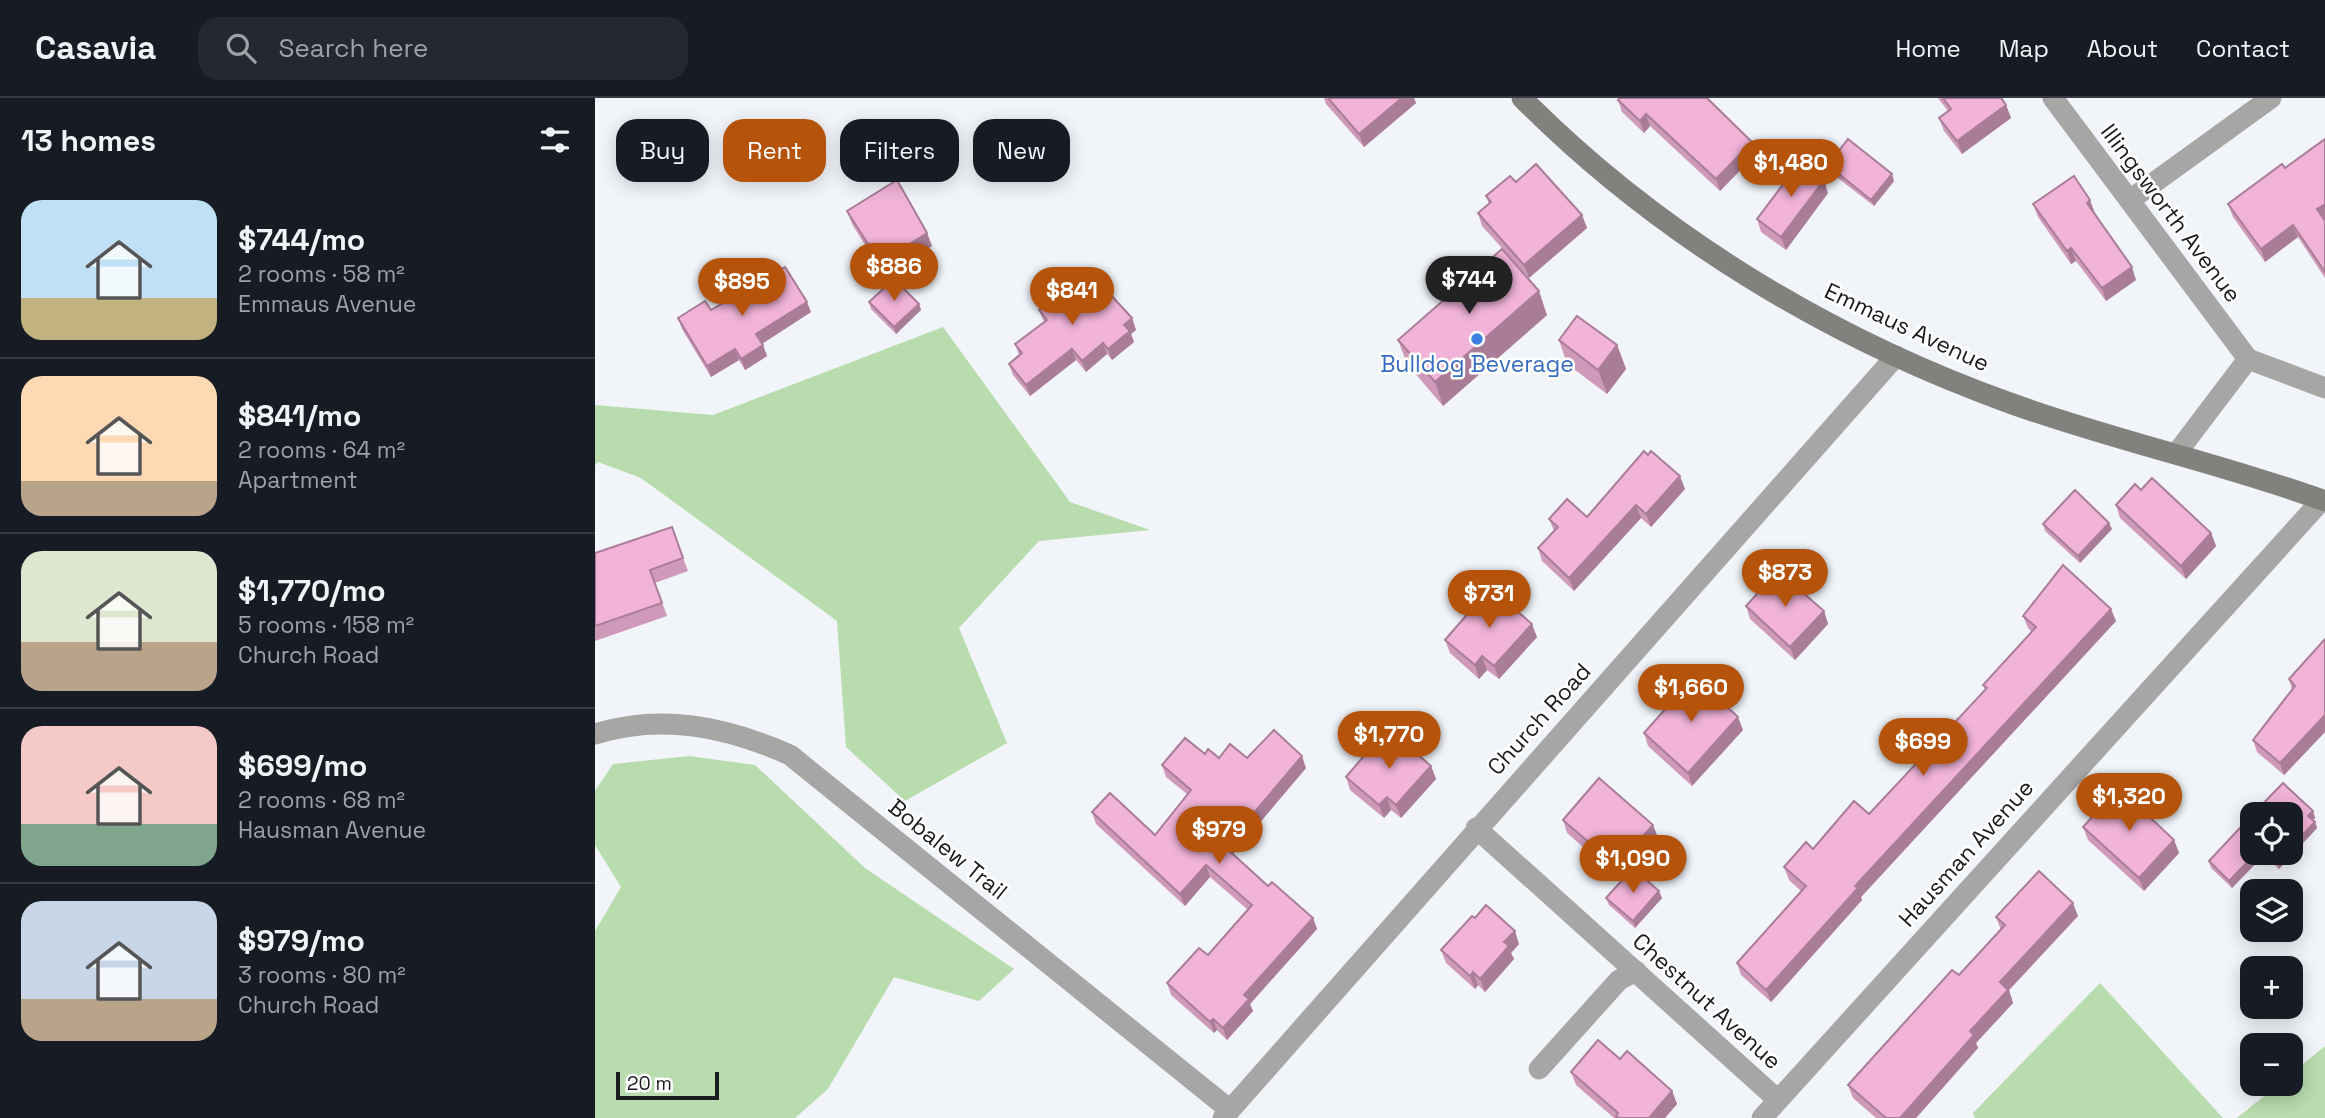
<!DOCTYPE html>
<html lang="en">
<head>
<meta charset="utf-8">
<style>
	body { margin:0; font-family:"Space Grotesk",sans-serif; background:#242831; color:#f1f3f6; height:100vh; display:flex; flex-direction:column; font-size:26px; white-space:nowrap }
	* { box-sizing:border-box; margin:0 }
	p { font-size:23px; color:#9ea1a6 }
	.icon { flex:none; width:38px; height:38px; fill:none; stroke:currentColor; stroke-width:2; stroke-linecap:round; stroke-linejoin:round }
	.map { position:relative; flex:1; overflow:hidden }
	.drawer { display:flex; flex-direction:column; background:#171b24; width:595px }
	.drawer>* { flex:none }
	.guide { position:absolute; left:21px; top:21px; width:665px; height:63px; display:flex; gap:14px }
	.tools { position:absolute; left:1645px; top:704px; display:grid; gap:14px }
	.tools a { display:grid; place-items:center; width:63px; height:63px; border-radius:14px; background:#171b24; box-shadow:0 4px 18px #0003; font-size:35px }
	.scale { position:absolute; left:21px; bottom:18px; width:103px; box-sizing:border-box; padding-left:7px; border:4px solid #1b1c1e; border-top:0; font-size:19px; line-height:24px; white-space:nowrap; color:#1b1c1e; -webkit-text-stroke:5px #fff; paint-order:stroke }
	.price { position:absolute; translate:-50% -60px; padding:0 16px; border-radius:24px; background:#b45309; color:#fff; font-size:23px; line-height:46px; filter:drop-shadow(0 2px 4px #0008) }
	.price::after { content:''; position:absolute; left:50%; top:42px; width:21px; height:16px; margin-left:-10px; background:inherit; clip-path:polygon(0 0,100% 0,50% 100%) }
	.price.on { background:#222; color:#fff }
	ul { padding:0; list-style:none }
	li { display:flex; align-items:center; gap:21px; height:175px; padding:0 21px }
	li+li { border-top:2px solid #363941 }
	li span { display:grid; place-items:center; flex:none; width:196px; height:140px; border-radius:21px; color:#555 }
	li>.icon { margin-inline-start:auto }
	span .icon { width:84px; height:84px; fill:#fffc; stroke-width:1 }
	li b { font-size:30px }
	h2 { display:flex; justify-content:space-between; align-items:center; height:84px; padding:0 21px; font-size:30px }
	.pill { padding:0 24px; border-radius:21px; background:#171b24; box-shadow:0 4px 18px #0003; font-size:24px; line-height:63px }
	.pill.on { background:#b45309; color:#fff }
	header { display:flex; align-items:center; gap:42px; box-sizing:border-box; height:98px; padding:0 35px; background:#171b24; border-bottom:2px solid #363941 }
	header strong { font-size:33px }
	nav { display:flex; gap:38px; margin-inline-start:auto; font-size:24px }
	.search { width:490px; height:63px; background:#242831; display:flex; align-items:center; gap:18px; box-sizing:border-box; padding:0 24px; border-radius:21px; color:#9ea1a6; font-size:26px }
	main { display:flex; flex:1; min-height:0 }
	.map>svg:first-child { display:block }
</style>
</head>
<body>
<header>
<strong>Casavia</strong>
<div class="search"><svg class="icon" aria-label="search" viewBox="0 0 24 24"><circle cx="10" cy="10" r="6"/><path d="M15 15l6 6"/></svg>Search here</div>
<nav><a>Home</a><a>Map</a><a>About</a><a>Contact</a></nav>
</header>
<main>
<section class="drawer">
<h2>13 homes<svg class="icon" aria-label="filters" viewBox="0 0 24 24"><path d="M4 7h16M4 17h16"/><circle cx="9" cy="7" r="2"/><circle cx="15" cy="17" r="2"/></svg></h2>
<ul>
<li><span style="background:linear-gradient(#bfe0f5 70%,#c2b280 0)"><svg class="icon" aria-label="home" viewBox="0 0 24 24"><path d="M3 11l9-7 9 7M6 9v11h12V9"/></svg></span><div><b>$744/mo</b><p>2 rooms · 58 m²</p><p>Emmaus Avenue</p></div></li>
<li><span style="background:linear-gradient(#ffd9b3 75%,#b9a48a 0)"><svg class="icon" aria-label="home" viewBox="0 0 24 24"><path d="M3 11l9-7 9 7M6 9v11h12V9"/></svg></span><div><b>$841/mo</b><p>2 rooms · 64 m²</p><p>Apartment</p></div></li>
<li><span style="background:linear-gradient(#dfe7d0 65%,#b9a48a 0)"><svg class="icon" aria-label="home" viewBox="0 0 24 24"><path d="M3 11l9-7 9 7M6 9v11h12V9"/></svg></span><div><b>$1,770/mo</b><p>5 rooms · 158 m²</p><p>Church Road</p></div></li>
<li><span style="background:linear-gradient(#f6c9c9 70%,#7fa58c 0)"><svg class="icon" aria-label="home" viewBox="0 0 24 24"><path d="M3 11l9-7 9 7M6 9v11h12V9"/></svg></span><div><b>$699/mo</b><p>2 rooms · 68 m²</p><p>Hausman Avenue</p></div></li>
<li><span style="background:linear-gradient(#c9d6e8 70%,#b9a48a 0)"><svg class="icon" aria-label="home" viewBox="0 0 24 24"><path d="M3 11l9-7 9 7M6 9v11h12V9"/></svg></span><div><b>$979/mo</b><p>3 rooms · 80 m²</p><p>Church Road</p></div></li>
</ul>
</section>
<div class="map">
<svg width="1730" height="1020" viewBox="0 0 1730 1020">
	<rect width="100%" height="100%" fill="#f1f5fa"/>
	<g fill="#b8dcad">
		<polygon points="348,229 475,404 555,432 444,443 364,530 412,645 310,703 251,649 242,523 46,380 3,364 0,367 0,307 118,317"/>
		<polygon points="94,658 160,667 270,770 419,871 384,903 299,879 233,991 200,1020 0,1020 0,833 26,789 0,747 0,693 18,666"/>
		<polygon points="1505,885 1628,1020 1380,1020 1378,1015"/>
		<polygon points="1730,948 1730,1020 1642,1020 1685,985 1696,985 1696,976"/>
	</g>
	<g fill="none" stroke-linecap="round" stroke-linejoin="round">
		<g stroke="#a7a6a4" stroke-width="21">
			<polyline points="1458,0 1653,261 1581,356"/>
			<polyline points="1535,102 1676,0"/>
			<polyline points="1653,261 1730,290"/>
			<path d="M0 636C67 615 132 629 195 657L635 1012"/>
			<polyline points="881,730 1183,1002"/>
			<polyline points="944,971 1024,882 1041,873"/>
			<polyline points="628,1020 1301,258"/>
			<polyline points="1167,1020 1727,402"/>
		</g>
		<path stroke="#82817d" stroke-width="21" d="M927 0C1062 136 1232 239 1412 304 1516 342 1626 365 1730 403"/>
	</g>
	<g fill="#cf9aba">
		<polygon points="729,0 819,0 821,5 769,49 731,6"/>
		<polygon points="1023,0 1114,0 1113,1 1157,44 1161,56 1125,93 1055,28 1049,35 1027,14 1023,2 1024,1"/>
		<polygon points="1343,0 1408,0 1416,20 1367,56 1349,33 1344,20 1353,13"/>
		<polygon points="1233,67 1299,83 1279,108 1235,74"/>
		<polygon points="921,84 987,117 992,130 934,180 887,128 883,115 894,106 891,98"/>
		<polygon points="1233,95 1191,152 1166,134 1162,121"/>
		<polygon points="1438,106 1500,115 1499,116 1541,182 1511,203 1481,163 1476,166 1443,119"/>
		<polygon points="1633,106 1730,122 1730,180 1703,139 1670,164 1638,119"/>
		<polygon points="252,113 332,135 337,148 289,178 257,126"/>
		<polygon points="274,204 324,206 326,212 301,236 276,211"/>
		<polygon points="116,212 216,214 167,246 172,258 150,272 144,262 116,279 87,231 83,220"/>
		<polygon points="444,212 537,220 541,232 536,236 539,244 517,262 512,256 491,274 481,262 435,298 418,277 414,266 424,257 420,246 449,224"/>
		<polygon points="952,217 848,308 812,266 803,242"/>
		<polygon points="964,242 1022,247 1031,271 1012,296 972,266"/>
		<polygon points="1090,391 1056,429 1046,420 979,493 947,463 943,450 959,433 954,421 992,419"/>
		<polygon points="1546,392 1616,435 1621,448 1591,481 1525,420 1521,407"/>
		<polygon points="1448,426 1517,431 1485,465 1450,433"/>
		<polygon points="77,429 93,473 60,485 72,518 0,543 0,455"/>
		<polygon points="1151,508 1229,513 1233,526 1200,562 1155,521"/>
		<polygon points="1428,518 1521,523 1266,799 1267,802 1176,904 1146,877 1142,865 1206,793 1194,782 1189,769 1274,716 1390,592 1388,587 1437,534 1433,530"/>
		<polygon points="942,539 904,581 892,572 884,581 855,555 850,542"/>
		<polygon points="1730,541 1730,634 1689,677 1662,654 1658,642 1697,592 1694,581"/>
		<polygon points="1079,596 1148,632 1097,688 1053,648 1049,635 1081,600"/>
		<polygon points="785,651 836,668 841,681 806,720 796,712 789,720 755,692 751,679"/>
		<polygon points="610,656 624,660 652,660 711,670 638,756 673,788 718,820 722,831 655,906 658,913 632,942 622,932 619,935 576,897 572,885 613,857 653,812 615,779 590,808 501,726 497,714 560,737 592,696 571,679 567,667"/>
		<polygon points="1718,713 1720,720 1718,722 1720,724 1722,730 1684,771 1669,757 1637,790 1616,770 1614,763 1657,754 1696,754"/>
		<polygon points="968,722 1058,727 1063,740 1026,782 972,735"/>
		<polygon points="1488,729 1579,742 1584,755 1549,793 1493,742"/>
		<polygon points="1011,800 1067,800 1040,830 1014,807"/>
		<polygon points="1483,818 1414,892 1418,905 1381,945 1383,950 1321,1020 1281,1020 1258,1000 1253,987 1364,877 1406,832 1401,819"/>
		<polygon points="924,846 916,855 919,861 890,894 883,887 880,891 851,865 846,852"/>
		<polygon points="976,974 1077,993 1082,1006 1070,1020 1019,1020 981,987"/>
	</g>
	<g fill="#a97d97">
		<polygon points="807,0 819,0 821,5 769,49 764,36"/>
		<polygon points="1411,7 1416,20 1367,56 1362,43"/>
		<polygon points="1051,16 1055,28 1049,35 1045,23"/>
		<polygon points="1157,44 1161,56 1125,93 1121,81"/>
		<polygon points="1297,76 1299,83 1279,108 1276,102"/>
		<polygon points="1229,82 1233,95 1191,152 1186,139"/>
		<polygon points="1495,102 1500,115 1496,118 1492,105"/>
		<polygon points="1730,106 1730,122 1722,111"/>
		<polygon points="987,117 992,130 934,180 929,167"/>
		<polygon points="1698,127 1703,139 1670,164 1666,151"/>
		<polygon points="332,135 337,148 289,178 285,165"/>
		<polygon points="1476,150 1481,163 1476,166 1472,153"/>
		<polygon points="1537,169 1541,182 1511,203 1507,190"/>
		<polygon points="944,193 952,217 848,308 840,284"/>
		<polygon points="212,204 216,214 165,247 161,236"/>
		<polygon points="324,206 326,212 301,236 299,229"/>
		<polygon points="537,220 541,232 536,236 539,244 517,262 513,251 529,227"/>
		<polygon points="508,245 512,256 491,274 487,263"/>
		<polygon points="168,247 172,258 150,272 146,261"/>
		<polygon points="1022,247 1031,271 1012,296 1003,272"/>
		<polygon points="140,251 144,262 116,279 112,268"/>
		<polygon points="477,251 481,262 435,298 431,287"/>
		<polygon points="1085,378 1090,391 1056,429 1051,416"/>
		<polygon points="1041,407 1046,420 979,493 974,480"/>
		<polygon points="1514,425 1517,431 1485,465 1483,458"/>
		<polygon points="1616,435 1621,448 1591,481 1586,468"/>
		<polygon points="1516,511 1521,523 1266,799 1267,802 1176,904 1171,892 1260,788"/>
		<polygon points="1229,513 1233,526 1200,562 1195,549"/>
		<polygon points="937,526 942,539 904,581 899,568"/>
		<polygon points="887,558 892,572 884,581 880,567"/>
		<polygon points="1730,617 1730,634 1689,677 1685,665"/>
		<polygon points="1143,619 1148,632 1097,688 1093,675"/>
		<polygon points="707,658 711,670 634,761 630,749"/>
		<polygon points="836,668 841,681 806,720 801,707"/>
		<polygon points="792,699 796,712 789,720 784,707"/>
		<polygon points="1718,713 1720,720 1716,724 1713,718"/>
		<polygon points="1720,724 1722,730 1684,771 1682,765 1691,754 1696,754 1696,749"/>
		<polygon points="1058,727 1063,740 1026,782 1021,768"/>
		<polygon points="1579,742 1584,755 1549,793 1544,780"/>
		<polygon points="1662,754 1668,754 1669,757 1637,790 1634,783"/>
		<polygon points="611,767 615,779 590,808 585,796"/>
		<polygon points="1064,793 1067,800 1040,830 1038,823"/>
		<polygon points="1478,805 1483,818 1414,892 1418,905 1381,945 1383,950 1321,1020 1305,1020 1375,933 1405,884"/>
		<polygon points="718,820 722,831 655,906 658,913 632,942 628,930 649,897"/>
		<polygon points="920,833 924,846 916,855 919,861 890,894 885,881 909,844"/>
		<polygon points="878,874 883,887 880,891 875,878"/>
		<polygon points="618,921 622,932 619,935 615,924"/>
		<polygon points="1077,993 1082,1006 1070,1020 1054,1020"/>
	</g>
	<g fill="#f1b3d8" stroke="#a97d97" stroke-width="2">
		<polygon points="733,0 807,0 764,36"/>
		<polygon points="1025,0 1112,0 1157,44 1121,81 1051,16 1045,23 1023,2"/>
		<polygon points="1348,0 1406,0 1411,7 1362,43 1344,20 1356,11"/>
		<polygon points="1253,41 1297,76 1276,102 1233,67"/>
		<polygon points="1730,41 1730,106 1722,111 1730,123 1730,174 1698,127 1666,151 1633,106 1687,66 1690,70"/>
		<polygon points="1205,64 1229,82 1186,139 1162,121"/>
		<polygon points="941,66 987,117 929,167 883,115 896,104 891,98 915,78 921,84"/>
		<polygon points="1479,78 1495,102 1492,105 1537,169 1507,190 1476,150 1472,153 1438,106"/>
		<polygon points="302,82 332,135 285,165 252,113"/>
		<polygon points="907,151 944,193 840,284 803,242"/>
		<polygon points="190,169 212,204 161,236 168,247 146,261 140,251 112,268 83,220 110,203 116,212"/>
		<polygon points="492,171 537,220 529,227 535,233 513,251 508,245 487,263 477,251 431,287 414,266 427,255 420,246 452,222 444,212"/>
		<polygon points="299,181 324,206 299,229 274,204"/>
		<polygon points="982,218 1022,247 1003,272 964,242"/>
		<polygon points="1049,353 1053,357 1056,353 1085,378 1051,416 1041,407 974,480 943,450 963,429 954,421 972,401 992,419"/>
		<polygon points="1557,380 1616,435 1586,468 1521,407 1540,386 1546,392"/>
		<polygon points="1480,392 1514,425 1483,458 1448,426"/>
		<polygon points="77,429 88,460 55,472 67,505 0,528 0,455"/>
		<polygon points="1468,467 1516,511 1260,788 1263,790 1171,892 1142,865 1211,788 1189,769 1211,744 1218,751 1259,703 1274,716 1392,590 1388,587 1441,529 1428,518"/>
		<polygon points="1183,473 1229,513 1195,549 1151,508"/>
		<polygon points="895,490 937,526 899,568 887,558 880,567 850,542"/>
		<polygon points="1730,541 1730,617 1685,665 1658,642 1700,588 1694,581"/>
		<polygon points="1097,576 1143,619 1093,675 1049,635 1082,598 1079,596"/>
		<polygon points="679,632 707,658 630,749 673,788 677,784 718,820 649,897 654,901 628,930 618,921 615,924 572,885 604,850 613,857 657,807 611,767 585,796 497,714 515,695 560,737 596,692 567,667 590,640 610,656 613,651 624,660 635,646 652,660"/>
		<polygon points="800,637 836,668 801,707 792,699 784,707 751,679 779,646 785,651"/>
		<polygon points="1004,680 1058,727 1021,768 968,722"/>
		<polygon points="1688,685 1718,713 1713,718 1720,724 1696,749 1696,716 1658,716"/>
		<polygon points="1524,690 1579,742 1544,780 1488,729"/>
		<polygon points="1657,717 1657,754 1662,754 1634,783 1614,763"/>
		<polygon points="1671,754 1691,754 1682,765"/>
		<polygon points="1038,770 1064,793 1038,823 1011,800"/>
		<polygon points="1444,773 1478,805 1405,884 1413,892 1375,933 1379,937 1305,1020 1291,1020 1253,987 1357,872 1364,877 1410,827 1401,819"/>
		<polygon points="891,807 920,833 909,844 914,848 885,881 878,874 875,878 846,852 877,818 880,820"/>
		<polygon points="1003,942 1025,961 1032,953 1077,993 1054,1020 1023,1020 1021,1018 1023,1015 976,974"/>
	</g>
	<circle fill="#3f7fe0" stroke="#fff" stroke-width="2.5" cx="882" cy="241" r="7"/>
	<g text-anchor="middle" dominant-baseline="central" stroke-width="5" stroke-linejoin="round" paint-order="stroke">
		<g font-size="23" fill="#1b1c1e" stroke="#fff">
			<text transform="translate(1576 115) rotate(53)">Illingsworth Avenue</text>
			<text transform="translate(1312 229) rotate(25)">Emmaus Avenue</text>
			<text transform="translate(944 621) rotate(-48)">Church Road</text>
			<text transform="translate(353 751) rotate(39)">Bobalew Trail</text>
			<text transform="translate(1371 755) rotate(-48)">Hausman Avenue</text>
			<text transform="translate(1112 903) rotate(42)">Chestnut Avenue</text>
		</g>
		<g font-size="23" fill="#366cbe" stroke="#fff">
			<text x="882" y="266">Bulldog Beverage</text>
		</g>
	</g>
</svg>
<div class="tools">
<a><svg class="icon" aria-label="locate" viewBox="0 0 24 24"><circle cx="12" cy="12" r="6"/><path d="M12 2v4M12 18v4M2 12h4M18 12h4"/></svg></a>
<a><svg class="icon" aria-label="layers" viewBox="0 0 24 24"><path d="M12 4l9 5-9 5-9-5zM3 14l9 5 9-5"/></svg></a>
<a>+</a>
<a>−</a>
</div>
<div class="scale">20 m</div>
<b class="price" style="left:1196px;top:101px">$1,480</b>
<b class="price" style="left:299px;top:205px">$886</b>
<b class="price on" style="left:874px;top:218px">$744</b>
<b class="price" style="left:147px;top:220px">$895</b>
<b class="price" style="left:477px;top:229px">$841</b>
<b class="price" style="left:1190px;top:511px">$873</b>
<b class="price" style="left:894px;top:532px">$731</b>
<b class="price" style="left:1096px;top:626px">$1,660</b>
<b class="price" style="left:794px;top:673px">$1,770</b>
<b class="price" style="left:1328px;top:680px">$699</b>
<b class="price" style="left:1534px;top:735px">$1,320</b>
<b class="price" style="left:624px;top:768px">$979</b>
<b class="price" style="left:1038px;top:797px">$1,090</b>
<div class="guide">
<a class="pill">Buy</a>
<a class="pill on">Rent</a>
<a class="pill">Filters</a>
<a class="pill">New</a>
</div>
</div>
</main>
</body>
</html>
